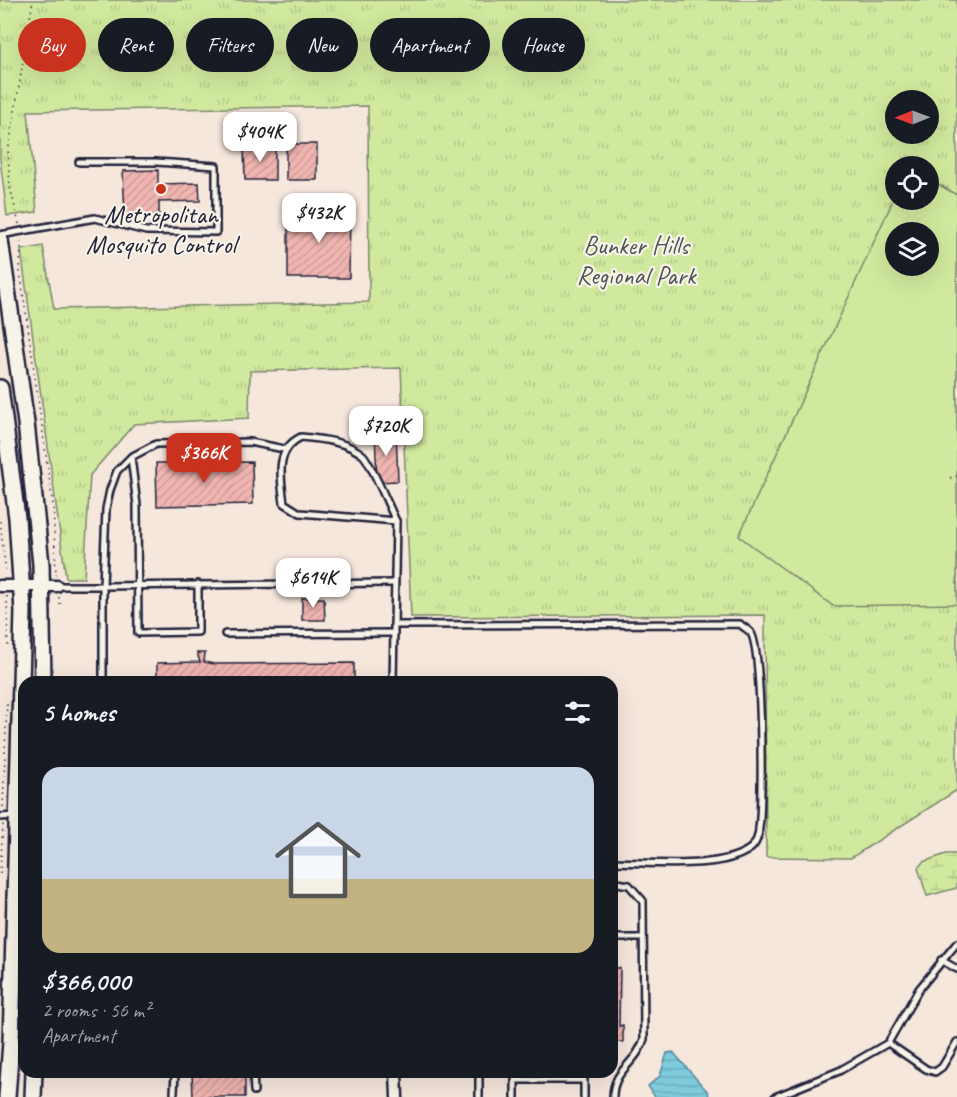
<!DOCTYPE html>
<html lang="en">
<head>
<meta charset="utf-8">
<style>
	body { margin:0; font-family:Caveat,sans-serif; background:#20242c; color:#f1f3f6; height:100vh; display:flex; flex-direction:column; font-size:22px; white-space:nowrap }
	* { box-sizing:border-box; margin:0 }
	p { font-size:20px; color:#9ea1a6 }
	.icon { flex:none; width:33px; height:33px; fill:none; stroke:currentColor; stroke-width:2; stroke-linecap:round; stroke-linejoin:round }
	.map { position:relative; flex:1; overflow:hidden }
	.panel { position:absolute; left:18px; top:676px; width:600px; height:402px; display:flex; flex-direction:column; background:#171b24; border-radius:18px; box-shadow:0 6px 24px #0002 }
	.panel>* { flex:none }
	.hud { position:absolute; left:18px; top:18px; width:600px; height:54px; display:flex; gap:12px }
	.needle { width:39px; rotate:269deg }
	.buttons { position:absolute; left:885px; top:90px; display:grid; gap:12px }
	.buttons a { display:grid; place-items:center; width:54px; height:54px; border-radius:50%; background:#171b24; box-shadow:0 6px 24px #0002; font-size:30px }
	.price { position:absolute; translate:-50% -51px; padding:0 14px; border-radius:12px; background:#fff; color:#222; font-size:20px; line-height:39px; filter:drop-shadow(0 2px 3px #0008) }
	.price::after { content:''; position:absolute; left:50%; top:36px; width:18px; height:14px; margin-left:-9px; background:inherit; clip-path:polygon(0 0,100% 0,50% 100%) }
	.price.selected { background:#c8321e; color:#fff }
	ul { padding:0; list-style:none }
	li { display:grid; align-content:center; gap:12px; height:318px; padding:0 24px }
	li span { display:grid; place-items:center; height:186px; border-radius:18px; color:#555 }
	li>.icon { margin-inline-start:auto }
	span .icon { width:108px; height:108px; fill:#fffc; stroke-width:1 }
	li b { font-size:26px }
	h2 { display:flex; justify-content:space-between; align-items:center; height:72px; padding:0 24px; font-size:26px }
	.chip { padding:0 21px; border-radius:27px; background:#171b24; box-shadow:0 6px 24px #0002; font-size:21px; line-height:54px }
	.chip.selected { background:#c8321e; color:#fff }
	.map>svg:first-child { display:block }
</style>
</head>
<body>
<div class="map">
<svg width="957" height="1097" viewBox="0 0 957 1097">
	<defs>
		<pattern id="wetland-marsh" width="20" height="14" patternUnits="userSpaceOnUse" patternTransform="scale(1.5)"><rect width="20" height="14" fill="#d1e99e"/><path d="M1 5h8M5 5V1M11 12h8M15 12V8" fill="none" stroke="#b3c889"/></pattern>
		<pattern id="park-tufts" width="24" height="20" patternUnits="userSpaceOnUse" patternTransform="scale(1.5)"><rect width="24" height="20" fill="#d1e99e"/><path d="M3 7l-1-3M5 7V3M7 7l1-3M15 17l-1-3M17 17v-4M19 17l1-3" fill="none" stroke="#b3c889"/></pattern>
		<pattern id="water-rules" width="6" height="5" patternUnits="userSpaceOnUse" patternTransform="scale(1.5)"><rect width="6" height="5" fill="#7dcbdc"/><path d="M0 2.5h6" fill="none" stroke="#6caebe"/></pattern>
		<pattern id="building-hatch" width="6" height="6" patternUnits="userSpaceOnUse" patternTransform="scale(1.5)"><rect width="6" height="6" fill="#f0b5b0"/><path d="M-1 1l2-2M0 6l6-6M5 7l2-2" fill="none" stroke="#ce9b98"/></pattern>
	</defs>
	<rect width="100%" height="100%" fill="#f6e7dd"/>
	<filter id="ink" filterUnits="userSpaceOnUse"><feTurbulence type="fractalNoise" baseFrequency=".0167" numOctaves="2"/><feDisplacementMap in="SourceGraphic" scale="12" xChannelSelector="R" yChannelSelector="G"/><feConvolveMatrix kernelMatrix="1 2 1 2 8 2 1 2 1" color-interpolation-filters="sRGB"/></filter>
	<g filter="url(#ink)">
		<polygon fill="url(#wetland-marsh)" stroke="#7a866c" stroke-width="1.5" points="946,854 957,854 957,888 927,896 918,868 923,862"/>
		<path fill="url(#park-tufts)" stroke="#7a866c" stroke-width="1.5" fill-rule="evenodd" d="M0 0H957V790L851 858 766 857 765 615 411 617 401 368 250 371 249 418 134 424 90 475 84 578H66L21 250 43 246 54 309 369 302 368 106 28 111 37 212 7 216 0 159ZM896 100H928V134H896ZM896 166H928V200H896ZM896 232H928V266H896Z"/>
		<path fill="#d1e99e" stroke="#7a866c" stroke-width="1.5" fill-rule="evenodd" d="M929 179 957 195V604L833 606 739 536 895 196 896 200H928ZM896 232H928V266H896Z"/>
		<polygon fill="url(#water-rules)" stroke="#59879c" stroke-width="1.5" points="673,1052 708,1092 709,1097 655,1097 648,1086 660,1076 667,1053"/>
		<g fill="url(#building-hatch)" stroke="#22223b" stroke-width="1.5">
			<rect x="286" y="144" width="31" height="36"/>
			<polygon points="275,145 275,180 245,180 244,146"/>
			<polygon points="158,170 158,184 199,183 200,201 159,202 159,215 125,216 123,171"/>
			<polygon points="288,210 350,210 349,278 288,278"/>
			<polygon points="396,431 398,481 377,482 375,432"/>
			<polygon points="252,462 253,504 157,506 156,463"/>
			<polygon points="302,598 324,598 325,620 302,620"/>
			<polygon points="197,653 205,653 204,662 214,664 354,663 354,682 157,682 157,663 200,662"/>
			<polygon points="612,968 620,968 619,1026 623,1025 623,1042 612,1042"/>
			<polygon points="192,1072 245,1072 245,1097 193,1097"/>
		</g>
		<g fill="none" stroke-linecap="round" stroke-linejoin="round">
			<g stroke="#22223b" stroke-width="10">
				<g id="service">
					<polyline points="0,235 95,218 146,231 216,232 216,166 156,162 79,162"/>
					<path d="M301 437C321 439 346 441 363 455 370 461 390 509 396 521L300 513 284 503C281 478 274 450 301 437Z"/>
					<polyline points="284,449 250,442 156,444 131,457 117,471 110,490 106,509 103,586 393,583"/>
					<polyline points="131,457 137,505 138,633 198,632 198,584"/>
					<polyline points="57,586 103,586 103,682"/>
					<path d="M394 625 740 624C743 627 749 630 751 633 762 651 763 801 759 828 759 835 756 844 751 848 722 871 648 862 612 862"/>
					<polyline points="225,634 394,633"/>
					<polyline points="393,682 396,521"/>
					<polyline points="0,817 16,816"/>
					<path d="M612 882 629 885 643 901 644 1039C636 1065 613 1069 613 1097"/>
					<polyline points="612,938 643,938"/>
					<polyline points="941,960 957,969"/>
					<polyline points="888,1043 926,1069 935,1072 942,1067 957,1042"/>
					<polyline points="253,1072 254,1091"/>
					<polyline points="479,1072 479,1097"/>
					<polyline points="174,1093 175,1072"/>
					<polyline points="515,1097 515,1080 584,1080 584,1097"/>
					<polyline points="775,1097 839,1071 888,1043 919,989 957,943"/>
				</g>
			</g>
			<g stroke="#22223b" stroke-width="15">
				<g id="minor">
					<polyline points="0,586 57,586"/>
					<polyline points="396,1072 397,1097"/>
				</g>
			</g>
			<g stroke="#22223b" stroke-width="20">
				<g id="secondary">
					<polyline points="0,240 26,423 41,564 43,682"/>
					<polyline points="0,388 17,518 23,611 11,1042 7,1097"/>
					<polyline points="33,1097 34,1072"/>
				</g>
			</g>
			<g stroke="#22223b" stroke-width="1.5" stroke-dasharray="1.5 4.5" stroke-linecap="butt">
				<polyline points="19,224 10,187 8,153 33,0"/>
				<polyline points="21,241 20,271 53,505 56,575"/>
				<polyline points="950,478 957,476"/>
				<polyline points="0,521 6,574"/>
				<polyline points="7,596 8,646"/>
				<polyline points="59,597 60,604"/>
				<polyline points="3,807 7,701"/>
				<polyline points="0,874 3,824"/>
			</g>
			<use href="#service" stroke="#f7f3e8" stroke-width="5"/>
			<use href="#minor" stroke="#f7f3e8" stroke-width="10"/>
			<use href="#secondary" stroke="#f7f3e8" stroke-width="15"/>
		</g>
	</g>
	<circle fill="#c8321e" stroke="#f7f3e8" stroke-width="2" cx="161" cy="189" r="6"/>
	<g text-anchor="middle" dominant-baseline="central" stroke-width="4.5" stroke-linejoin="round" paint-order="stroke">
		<g font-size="26" fill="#22223b" stroke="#f7f3e8">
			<text x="161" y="214">Metropolitan<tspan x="161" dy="30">Mosquito Control</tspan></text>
		</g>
		<g font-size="26" fill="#4e5454" stroke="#f7f3e8">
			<text x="636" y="245">Bunker Hills<tspan x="636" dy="30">Regional Park</tspan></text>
		</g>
	</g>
</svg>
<div class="buttons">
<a><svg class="needle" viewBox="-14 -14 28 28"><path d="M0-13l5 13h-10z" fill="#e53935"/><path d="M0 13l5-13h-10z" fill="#9ea1a6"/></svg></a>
<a><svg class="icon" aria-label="locate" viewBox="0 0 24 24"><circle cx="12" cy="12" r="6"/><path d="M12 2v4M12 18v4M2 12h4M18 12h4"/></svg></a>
<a><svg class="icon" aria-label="layers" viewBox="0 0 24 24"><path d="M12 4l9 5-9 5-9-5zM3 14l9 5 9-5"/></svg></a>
</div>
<b class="price" style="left:260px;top:163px">$404K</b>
<b class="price" style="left:319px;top:244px">$432K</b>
<b class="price" style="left:386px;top:457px">$720K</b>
<b class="price selected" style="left:204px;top:484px">$366K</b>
<b class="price" style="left:313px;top:609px">$614K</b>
<div class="hud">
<a class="chip selected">Buy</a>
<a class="chip">Rent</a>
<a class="chip">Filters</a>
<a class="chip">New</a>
<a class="chip">Apartment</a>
<a class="chip">House</a>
</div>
<section class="panel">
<h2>5 homes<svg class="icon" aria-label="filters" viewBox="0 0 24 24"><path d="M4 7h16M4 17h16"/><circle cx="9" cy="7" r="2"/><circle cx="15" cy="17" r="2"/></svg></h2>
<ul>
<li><span style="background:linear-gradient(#c9d6e8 60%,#c2b280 0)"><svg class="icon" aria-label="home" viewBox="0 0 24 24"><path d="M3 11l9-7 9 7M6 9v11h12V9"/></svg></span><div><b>$366,000</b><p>2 rooms · 56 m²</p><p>Apartment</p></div></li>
</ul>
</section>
</div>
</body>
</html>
